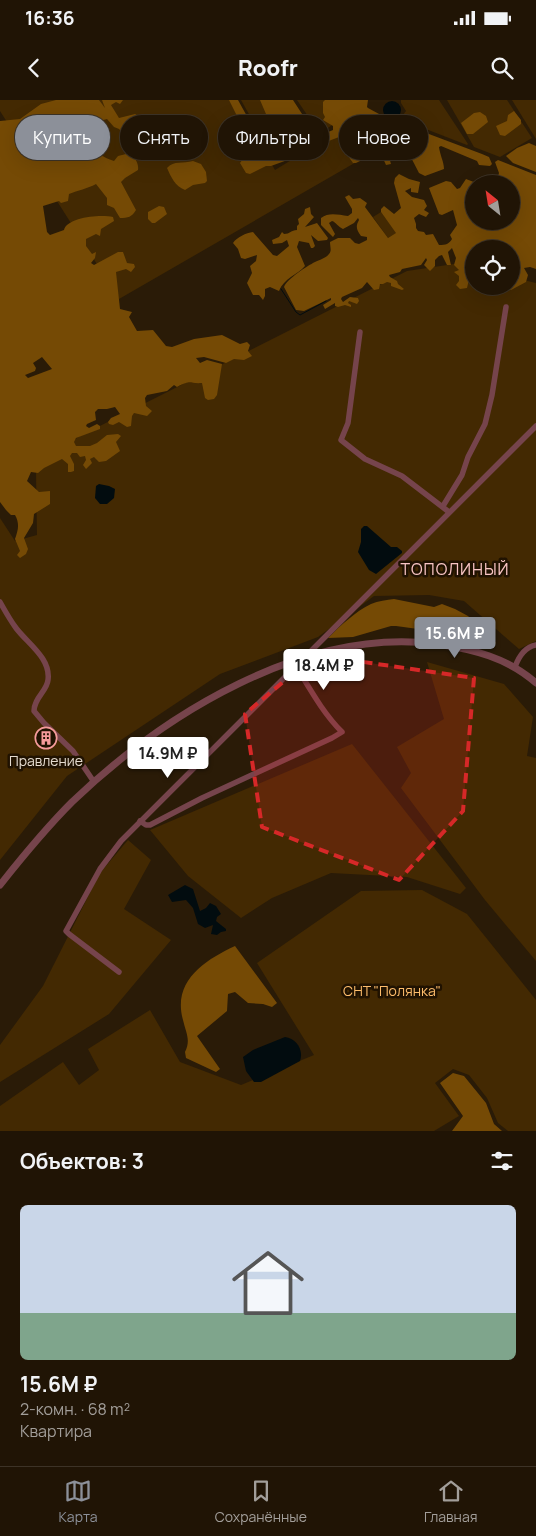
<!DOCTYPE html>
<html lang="ru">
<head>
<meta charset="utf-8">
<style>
	body { margin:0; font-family:Manrope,sans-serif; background:#2d2113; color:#f1f3f6; height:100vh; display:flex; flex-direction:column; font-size:19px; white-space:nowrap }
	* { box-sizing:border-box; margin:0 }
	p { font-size:16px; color:#a29e9a }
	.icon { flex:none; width:28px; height:28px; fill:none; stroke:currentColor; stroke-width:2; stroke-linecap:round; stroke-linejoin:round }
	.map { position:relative; height:1031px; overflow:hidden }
	.drawer { display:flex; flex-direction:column; background:#201405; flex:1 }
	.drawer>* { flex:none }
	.guide { position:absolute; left:15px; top:15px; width:506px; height:45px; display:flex; gap:10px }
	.needle { width:32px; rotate:330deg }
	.tools { position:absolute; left:465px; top:75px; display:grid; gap:10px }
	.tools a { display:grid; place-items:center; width:55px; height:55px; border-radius:50%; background:#201405; box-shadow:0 5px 20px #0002,0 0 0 1px #3d3327; font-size:25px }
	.price { position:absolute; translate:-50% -42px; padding:0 11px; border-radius:5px; background:#fff; color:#222; font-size:16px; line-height:32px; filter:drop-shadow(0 1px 2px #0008) }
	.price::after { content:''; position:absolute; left:50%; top:30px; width:15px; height:11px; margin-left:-8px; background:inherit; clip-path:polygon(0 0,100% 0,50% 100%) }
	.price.active { background:#8c9099; color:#fff }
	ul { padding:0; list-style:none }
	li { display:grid; align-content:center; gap:10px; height:265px; padding:0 20px }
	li+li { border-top:1px solid #3d3327 }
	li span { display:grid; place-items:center; height:155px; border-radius:8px; color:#555 }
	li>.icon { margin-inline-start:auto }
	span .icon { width:90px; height:90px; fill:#fffc; stroke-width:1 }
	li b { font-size:21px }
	h2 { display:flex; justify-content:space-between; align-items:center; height:60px; padding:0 20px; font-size:21px }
	.chip { padding:0 18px; border-radius:22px; background:#201405; box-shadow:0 5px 20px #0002,0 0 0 1px #3d3327; font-size:18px; line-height:45px }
	.chip.active { background:#8c9099; color:#fff }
	.status { display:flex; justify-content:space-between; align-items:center; height:35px; padding:0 25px; background:#201405; direction:ltr }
	.status svg { height:14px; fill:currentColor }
	header { display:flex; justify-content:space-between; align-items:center; height:65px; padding:0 20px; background:#201405; font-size:22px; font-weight:800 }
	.menu { display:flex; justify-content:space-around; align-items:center; height:70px; border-top:1px solid #3d3327; background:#201405; font-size:14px; color:#a29e9a }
	.menu a { display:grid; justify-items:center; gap:2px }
	.menu .active { color:#8c9099 }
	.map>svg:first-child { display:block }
</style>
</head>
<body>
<div class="status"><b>16:36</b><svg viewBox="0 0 49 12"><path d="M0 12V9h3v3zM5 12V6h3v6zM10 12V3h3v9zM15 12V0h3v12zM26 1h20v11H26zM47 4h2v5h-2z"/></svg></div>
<header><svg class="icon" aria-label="back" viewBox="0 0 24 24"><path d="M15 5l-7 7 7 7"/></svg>Roofr<svg class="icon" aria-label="search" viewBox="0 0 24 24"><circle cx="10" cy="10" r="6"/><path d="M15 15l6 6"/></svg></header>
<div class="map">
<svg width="536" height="1031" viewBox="0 0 536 1031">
	<rect width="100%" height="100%" fill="#2a1b07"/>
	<g fill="#432902">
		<polygon points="0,0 235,0 275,70 365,15 398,38 119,199 0,11"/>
		<polygon points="241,0 292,0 269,50"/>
		<polygon points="297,0 335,0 344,16 320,34"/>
		<polygon points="401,0 439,0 468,44 467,45 400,19 406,11 401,3"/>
		<polygon points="447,0 507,0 532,38 500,57 474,47"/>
		<polygon points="512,0 536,0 536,39"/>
		<polygon points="381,112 397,133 388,138 373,117"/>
		<polygon points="454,164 474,169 474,186 511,186 511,177 536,183 536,541 519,549 464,501 429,495 374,496 318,537 220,574 67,676 0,760 0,418 15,441 37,435 36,372 78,337 407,171"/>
		<polygon points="427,562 504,584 533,617 527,656 536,658 536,861 485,800 401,688 411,673 397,647 444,619"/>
		<polygon points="352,644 466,788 460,794 407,777 331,773 272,798 241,818 188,776 150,730"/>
		<polygon points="128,740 151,760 124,809 171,840 109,914 0,982 0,945 43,886 100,773"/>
		<polygon points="422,790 467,814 536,900 536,1031 508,1031 498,1023 487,998 469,975 453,969 435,983 459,1016 434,1031 0,1031 0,1006 63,962 79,985 99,970 88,949 150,910 180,962 241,985 314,955 257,863 361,791"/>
	</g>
	<g fill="#754a05" fill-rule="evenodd">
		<path d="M56 0H99L105 8 102 0H123L120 4 116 2 111 5 119 18 135 14 140 17 144 27 127 37 119 29 114 27 107 19 93 23 91 31 87 34 83 33 78 37 79 47C86 51 93 51 99 54 104 57 108 59 114 61L118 56 130 53C135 58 139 63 138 70L125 78 121 82 136 110C132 117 128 118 120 118L114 108 107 105V98L96 84C87 89 78 90 69 94L68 101 61 103 59 101 43 106 47 132 50 135 64 130C67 117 101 114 113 117L114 121 101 129 100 136 96 134 86 139V146L92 154 96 152 95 158 91 163 94 165 118 152H123L127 163 134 164 135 167 131 172 126 169 116 172 120 209 132 212 129 217 137 231 153 230 166 246 172 247 194 239 222 235 240 244 247 242 250 245 248 251 252 256 244 260 234 259 226 263 204 257 196 258 200 263 207 260 222 264 217 295 214 299 208 300 205 298 202 283C188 284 193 279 177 287L174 285 167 291 147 295 145 298 146 306 152 311 147 316 134 313 132 316 131 326 127 327 119 322 113 325 109 324 108 322 111 318 120 314 115 307 107 309H98L95 312 96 320 87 324 86 326 89 328 97 324 100 326V329L76 338 74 342 76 346H90L97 343 107 335 118 334 121 336 116 342 120 351 106 361 99 362 94 357 90 359 92 363 86 369 83 365 86 360 85 356 80 357 77 353H72L70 356 74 364V371L71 372H68V364L62 359 44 368 38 373 31 372 27 381 39 392 50 391V404L34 414 33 423 24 438 28 449 26 454 20 458 17 455 20 451 15 439C18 430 20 424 15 415H11L6 410 0 402V21L20 19 41 4ZM42 257 52 269 28 278 25 275 35 271 36 268 33 263Z"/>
		<path d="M229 0H238L268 54C286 68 307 44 322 35 325 33 329 32 333 30V26L323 20 325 17 323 13V2L325 0H368L367 7 368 8 392 21H399L409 28H413L482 54 489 57 492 64 490 66 479 65 477 61 441 46 439 47C440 55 444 62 444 69L425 76 419 73 403 42 405 35 403 33 387 27 383 32 375 23 367 19 361 22V26L358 28V31L363 32 365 35 360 37 361 43 369 54 368 57 356 63H353L346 53 351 51V46L349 44H343L339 37 321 44 293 58 271 66H266L250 74 246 73 240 63 245 56 257 55V52L251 43 249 32 241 24Z"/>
		<path d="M260 0H293L313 31V38C308 43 303 46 296 50 275 62 267 55 258 33L267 23 266 14Z"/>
		<polygon points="514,11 521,20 521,24 505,36 500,35 496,26 507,21 508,15"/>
		<polygon points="480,12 486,16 488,22 473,34 467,34 461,23 474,13"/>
		<polygon points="529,43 536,46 536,72 513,63 506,56 517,48"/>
		<polygon points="395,45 402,46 405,53 404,56 397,60 393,57 389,57 391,64 386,65 382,56 386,48"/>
		<path d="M498 60 536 75V169L530 167 524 168 528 175 526 182 511 190 506 189 503 186H511V149H474V158H468L467 160 469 162 474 163V168L468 167V169L474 171V186H476L475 187 471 183 473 181 470 175 467 188 460 189 456 185 459 181V176L454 172 459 170 454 165 456 158 452 148 448 152 451 165H447L442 155 439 156 435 160V166L430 171 424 165 427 160 426 158 421 165 402 169 400 172 389 175 390 177 397 181 398 184 404 189 402 190 391 186V183L387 182 383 184H380L379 189 374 190 367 182 362 188 342 197 341 199 343 202 350 197 358 198 359 201 357 204 349 201 348 203 351 205V207L345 205 338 207 335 206V203L325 209 323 205 331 200V198L304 211 296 210 284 187C287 179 307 166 315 162 319 160 326 158 329 154 332 151 330 147 330 142L338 138H350L355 143 359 144 367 140V137L361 136C357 130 355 127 359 120L358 118 354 123 343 129C338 127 336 122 332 121L329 123 335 134 333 137 321 125V118C329 112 338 115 348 116L352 113V109L345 97 349 95 353 99 360 98 367 103 365 107 388 138 396 133 381 112V109L384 106 394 114 401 108 394 83 395 78 399 74 409 79 420 82 418 93 411 92V88L405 91 412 97 424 100 427 106 424 110 429 113 426 117 419 114 414 118 416 124V128L418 131 424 132 426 135 433 134 439 145C446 145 449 144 452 139L450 135 457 125 453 110 442 115 439 114 429 88 446 81 451 82 457 89 460 88 466 79 479 84H474V121H511V84H485C490 80 490 74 498 76L499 73 495 62Z"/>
		<path d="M193 61 201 64 206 72 207 81 205 83 193 85 185 90C175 86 171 77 167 68 174 60 183 64 193 61Z"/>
		<polygon points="159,106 164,107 167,114 155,123 152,123 148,119 148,112"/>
		<path d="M310 107 311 114 314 117 305 127 317 123 328 138 327 140 318 141 311 135 315 146 313 148H311L309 143 299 141 297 147 305 166C297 175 284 178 279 191L270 187 265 189V196L263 200 259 195H253L247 183 252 173 250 166 256 161 257 155 245 159 241 158 238 149 233 143C237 137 246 133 253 132L273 155 277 156 289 146 287 140 282 143 273 144 272 140 279 137 282 132 284 134C290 134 291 130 297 130V126L299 124 298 119 304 114 305 109Z"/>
		<path d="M394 499 434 507 442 504 455 509 468 516 496 543 491 545 440 532 396 526H391L353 537 328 538C340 526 356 511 371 504 378 501 387 500 394 499Z"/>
		<path d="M235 846 277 903 272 907 263 904 248 903 235 892 228 894 227 911 197 936 220 969 216 972 186 958 185 952C191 940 186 933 183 920 172 881 205 860 235 846Z"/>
		<polygon points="453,973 464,976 486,1003 494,1024 502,1031 452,1031 463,1016 440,983"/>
	</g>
	<g fill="#020c0f">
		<circle cx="392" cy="10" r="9"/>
		<polygon points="99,384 109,386 115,389 114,398 107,404 100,404 95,398 96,386"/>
		<polygon points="364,426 367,426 391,447 397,447 402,451 402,453 376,474 369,470 358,452 361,442 361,429"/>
		<polygon points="185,785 193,789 200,811 206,808 210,803 216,806 221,814 217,817 216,821 226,829 226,831 221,832 217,835 211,834 213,825 205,828 198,824 193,808 186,800 172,802 168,795"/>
		<path d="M285 937C296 938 304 950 300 961L261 982H254L246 971 243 957 253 950Z"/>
	</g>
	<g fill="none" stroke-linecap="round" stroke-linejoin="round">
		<polyline stroke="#020c0f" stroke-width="1" points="281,189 296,212 300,215 326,201"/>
		<g stroke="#76444c" stroke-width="5.5">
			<polyline points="360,232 348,323 341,340 365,359 402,376 449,412"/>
			<polyline points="443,406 462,375 468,357 485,324 492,295 506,207"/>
			<path d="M0 502C5 511 10 520 16 528 27 543 51 558 48 580 47 591 34 598 34 611L44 623 73 651 94 682"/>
			<path d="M515 567C519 556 525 547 536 545"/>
			<path d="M140 721 146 725H150L202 698 332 638 342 632C322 612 309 587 294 563"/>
			<polyline points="119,872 69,834 66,831 100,769 121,741 536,326"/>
		</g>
		<path stroke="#76444c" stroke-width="7" d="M0 785C23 756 46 728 72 702 164 614 304 527 436 544 473 549 508 558 536 583"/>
	</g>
	<path fill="#d62828" fill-opacity="0.2" stroke="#d62828" stroke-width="4" stroke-dasharray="10 6" stroke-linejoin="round" d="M315 555 474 578 463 711 399 780 262 727 245 614Z"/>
	<defs>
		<g id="building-ring" transform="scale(1.125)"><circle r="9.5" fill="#201201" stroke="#f59b9b" stroke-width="1.5"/><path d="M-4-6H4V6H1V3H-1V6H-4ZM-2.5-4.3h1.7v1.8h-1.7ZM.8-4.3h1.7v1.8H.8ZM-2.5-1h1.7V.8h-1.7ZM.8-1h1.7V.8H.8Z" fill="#f59b9b"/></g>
	</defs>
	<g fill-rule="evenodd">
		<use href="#building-ring" x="46" y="638"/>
	</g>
	<g text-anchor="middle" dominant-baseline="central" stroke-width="5" stroke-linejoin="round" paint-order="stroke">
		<g font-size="14" fill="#e5dbcf" stroke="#201201">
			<text x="46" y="660">Правление</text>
		</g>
		<g font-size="14" fill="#febd6b" stroke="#201201">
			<text x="392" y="890">СНТ "Полянка"</text>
		</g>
		<g font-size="16" letter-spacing="1" fill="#f9c5c4" stroke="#201201">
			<text x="455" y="469">ТОПОЛИНЫЙ</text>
		</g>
	</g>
</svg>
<div class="tools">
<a><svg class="needle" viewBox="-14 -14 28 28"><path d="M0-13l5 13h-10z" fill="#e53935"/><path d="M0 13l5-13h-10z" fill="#a29e9a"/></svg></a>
<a><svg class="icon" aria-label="locate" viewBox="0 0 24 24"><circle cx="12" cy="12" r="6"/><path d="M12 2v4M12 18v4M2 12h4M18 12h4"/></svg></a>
</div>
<b class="price active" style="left:455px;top:559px">15.6M ₽</b>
<b class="price" style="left:324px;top:591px">18.4M ₽</b>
<b class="price" style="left:168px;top:679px">14.9M ₽</b>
<div class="guide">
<a class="chip active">Купить</a>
<a class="chip">Снять</a>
<a class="chip">Фильтры</a>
<a class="chip">Новое</a>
</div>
</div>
<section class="drawer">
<h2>Объектов: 3<svg class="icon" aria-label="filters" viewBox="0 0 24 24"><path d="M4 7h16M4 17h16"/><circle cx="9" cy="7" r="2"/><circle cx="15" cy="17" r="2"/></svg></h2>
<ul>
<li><span style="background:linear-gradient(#c9d6e8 70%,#7fa58c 0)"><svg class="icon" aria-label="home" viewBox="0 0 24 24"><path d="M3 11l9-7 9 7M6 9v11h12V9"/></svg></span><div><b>15.6M ₽</b><p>2-комн. · 68 m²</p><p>Квартира</p></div></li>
</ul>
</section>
<nav class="menu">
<a class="active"><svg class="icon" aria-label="map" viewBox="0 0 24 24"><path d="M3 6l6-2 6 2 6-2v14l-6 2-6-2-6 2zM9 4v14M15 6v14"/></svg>Карта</a>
<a><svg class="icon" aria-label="saved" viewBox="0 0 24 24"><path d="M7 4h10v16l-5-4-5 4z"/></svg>Сохранённые</a>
<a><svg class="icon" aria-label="home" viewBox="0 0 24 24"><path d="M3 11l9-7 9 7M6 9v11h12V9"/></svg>Главная</a>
</nav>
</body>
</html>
